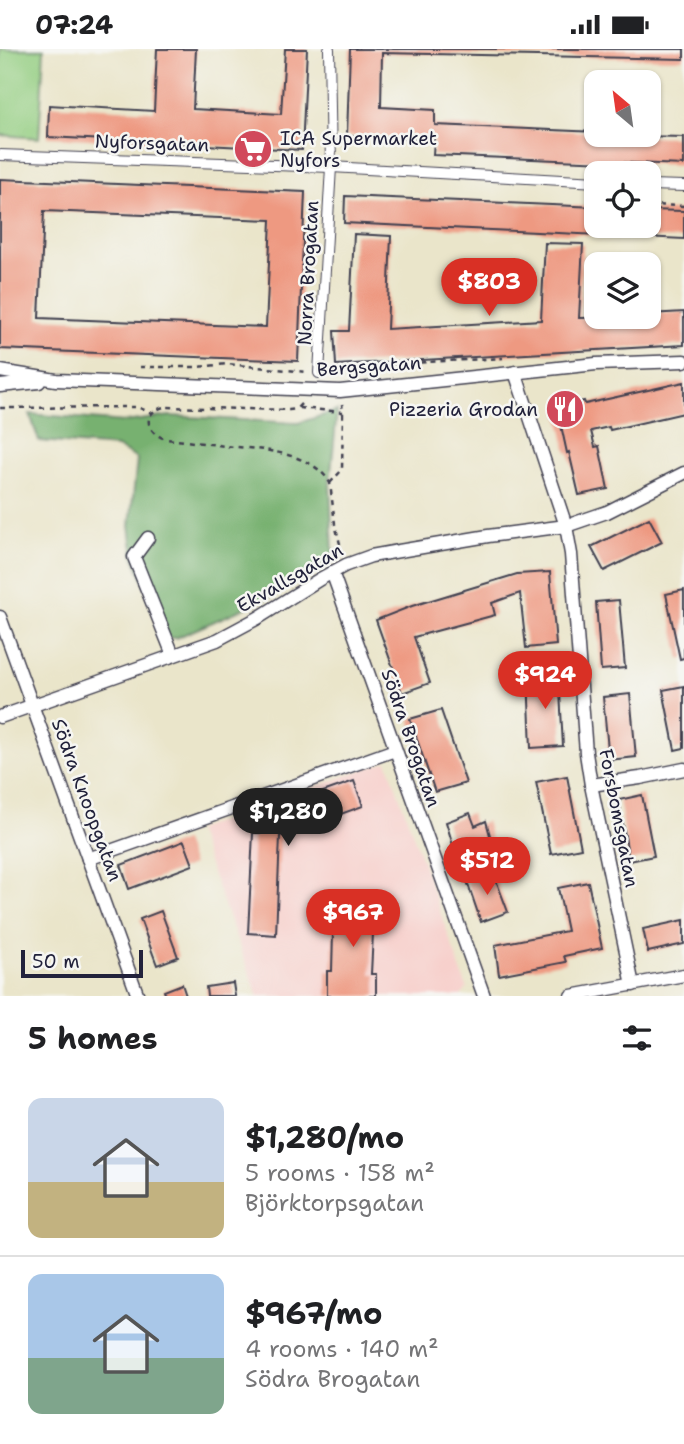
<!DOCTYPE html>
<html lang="en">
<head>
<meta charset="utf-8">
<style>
	body { margin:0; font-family:"Shantell Sans",sans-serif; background:#f2f2f2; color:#202124; height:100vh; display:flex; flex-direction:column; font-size:26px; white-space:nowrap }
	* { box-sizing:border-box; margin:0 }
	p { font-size:23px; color:#757577 }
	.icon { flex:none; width:38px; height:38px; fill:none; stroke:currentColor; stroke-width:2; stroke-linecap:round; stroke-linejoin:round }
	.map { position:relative; height:947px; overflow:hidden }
	.sheet { display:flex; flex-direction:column; background:#fff; flex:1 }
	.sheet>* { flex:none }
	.needle { width:46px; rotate:331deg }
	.buttons { position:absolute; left:584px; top:21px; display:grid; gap:14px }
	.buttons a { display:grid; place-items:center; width:77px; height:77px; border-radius:14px; background:#fff; box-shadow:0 2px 5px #0004; font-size:35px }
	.scale { position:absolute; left:21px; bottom:18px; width:122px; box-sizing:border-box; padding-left:7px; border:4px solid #22223b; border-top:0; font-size:19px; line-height:24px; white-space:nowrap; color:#22223b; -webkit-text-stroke:5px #f6f6f2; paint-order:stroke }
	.price { position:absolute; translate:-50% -60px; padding:0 16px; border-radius:24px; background:#d93025; color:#fff; font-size:23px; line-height:46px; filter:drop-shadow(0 2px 4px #0008) }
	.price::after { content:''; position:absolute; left:50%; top:42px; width:21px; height:16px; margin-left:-10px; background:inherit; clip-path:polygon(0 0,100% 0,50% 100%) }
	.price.current { background:#222; color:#fff }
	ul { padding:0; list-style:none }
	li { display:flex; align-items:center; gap:21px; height:175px; padding:0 28px }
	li+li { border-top:2px solid #e0e0e0 }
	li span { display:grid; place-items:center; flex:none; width:196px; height:140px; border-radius:14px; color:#555 }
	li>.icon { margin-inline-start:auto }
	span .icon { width:84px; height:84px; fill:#fffc; stroke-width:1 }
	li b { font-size:30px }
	h2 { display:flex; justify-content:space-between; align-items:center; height:84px; padding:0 28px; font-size:30px }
	.status { display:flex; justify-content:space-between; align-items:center; height:49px; padding:0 35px; background:#fff; direction:ltr }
	.status svg { height:19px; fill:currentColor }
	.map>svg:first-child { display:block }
</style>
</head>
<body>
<div class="status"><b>07:24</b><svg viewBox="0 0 49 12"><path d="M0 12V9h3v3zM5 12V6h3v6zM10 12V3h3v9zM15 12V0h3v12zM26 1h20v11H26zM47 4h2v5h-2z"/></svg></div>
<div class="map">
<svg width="684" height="947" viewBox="0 0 684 947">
	<rect width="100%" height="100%" fill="#f6f6f2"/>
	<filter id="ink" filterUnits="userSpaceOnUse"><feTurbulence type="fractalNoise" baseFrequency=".0143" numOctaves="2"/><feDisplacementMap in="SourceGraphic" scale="14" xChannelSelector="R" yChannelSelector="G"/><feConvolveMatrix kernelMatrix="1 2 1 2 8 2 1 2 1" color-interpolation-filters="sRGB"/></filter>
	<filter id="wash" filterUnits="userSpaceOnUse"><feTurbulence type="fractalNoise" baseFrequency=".00686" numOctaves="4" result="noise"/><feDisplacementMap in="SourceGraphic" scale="28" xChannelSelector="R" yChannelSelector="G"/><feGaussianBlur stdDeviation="1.57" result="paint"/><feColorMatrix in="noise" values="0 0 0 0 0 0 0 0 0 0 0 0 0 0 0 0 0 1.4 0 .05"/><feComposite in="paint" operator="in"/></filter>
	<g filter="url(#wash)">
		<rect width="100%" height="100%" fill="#eae5ca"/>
		<polygon fill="#f7d0cc" points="387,712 467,939 461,947 258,947 196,781"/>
		<polygon fill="#94ce82" stroke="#5b785e" stroke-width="2" points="0,0 44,0 39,89 0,86"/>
		<polygon fill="#77b170" stroke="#4c6a56" stroke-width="2" points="337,362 330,434 333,506 279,544 176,589 166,589 134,508 130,477 137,410 117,398 39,392 30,365 125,373 170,367 298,374"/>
		<g id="blocks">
			<g fill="#ee9981" fill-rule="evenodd">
				<polygon points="157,0 196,0 193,60 281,65 285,0 307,0 302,101 48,88 49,56 154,62"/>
				<polygon points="350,0 684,0 684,10 382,4 381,58 435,61 435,76 597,83 597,86 684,88 684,116 433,106 434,91 347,87"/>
				<path d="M0 130 305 143 298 312 0 300ZM44 162 271 171 266 278 39 269Z"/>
				<polygon points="345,147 597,158 597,177 649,177 649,161 684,162 684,190 344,174"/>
				<polygon points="354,185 391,187 387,280 541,271 545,194 583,195 579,269 649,268 649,265 684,263 684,296 336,316 334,282 349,282"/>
				<polygon points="684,333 684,364 610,381 609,378 591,382 595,398 599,397 608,440 579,446 569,403 567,404 557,358 584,352 585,355"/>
				<polygon points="649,469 662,493 604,522 591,498"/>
				<polygon points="550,523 556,596 526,599 520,544 492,554 495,566 414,588 430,634 402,644 376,571 412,557 517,525"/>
				<polygon points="684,541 684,609 680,610 666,545"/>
				<polygon points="619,551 625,619 601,621 596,553"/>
				<polygon points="559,625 563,697 531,699 528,627"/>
				<polygon points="684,637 684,699 675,701 663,641"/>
				<polygon points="630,645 636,708 609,711 603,648"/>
				<polygon points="441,661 466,734 435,743 410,670"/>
				<polygon points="567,727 581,799 551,805 536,733"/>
				<polygon points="354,732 363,757 280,787 276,886 248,884 253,784 263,784 263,764"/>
				<polygon points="642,746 654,807 629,812 619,751"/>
				<polygon points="470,764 475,777 486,772 491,790 455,803 446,773"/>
				<polygon points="184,792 193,816 129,840 121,816"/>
				<polygon points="493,823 508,863 481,873 467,832"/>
				<polygon points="588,833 602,899 564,907 566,913 499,926 495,896 567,882 558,839"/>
				<polygon points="330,853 379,855 378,884 373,884 371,925 376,925 376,947 327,947 327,922 332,922 333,883 329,883"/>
				<polygon points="161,862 178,908 157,916 140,870"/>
				<polygon points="684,871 684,895 648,903 643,880"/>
				<polygon points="233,934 235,947 207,947 206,938"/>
				<polygon points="182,935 186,947 166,947 164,942"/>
			</g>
		</g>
	</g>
	<g filter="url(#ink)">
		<use href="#blocks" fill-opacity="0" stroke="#403f50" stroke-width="2"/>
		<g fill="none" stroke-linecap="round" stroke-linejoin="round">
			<g stroke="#403f50" stroke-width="12">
				<g id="pedestrian">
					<polyline points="0,106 331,118 597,133"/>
					<polyline points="649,136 684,137"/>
					<polyline points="319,324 331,118 329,0"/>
				</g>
			</g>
			<g stroke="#403f50" stroke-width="15">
				<g id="minor">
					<polyline points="0,322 56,331 340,342 596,315 684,312"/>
					<polyline points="515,323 566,477 571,505 586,704 591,736 633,936"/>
					<polyline points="0,337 39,333"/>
					<polyline points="148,489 134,508 173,606"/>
					<polyline points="332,523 484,947"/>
					<polyline points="0,568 138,947"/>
					<polyline points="0,668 217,591 258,569 320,530 346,516 371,507 399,502 488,487 566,477 607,463 684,424"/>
					<polyline points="591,736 640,729 684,720"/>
					<polyline points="88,810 395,701"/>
					<polyline points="571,947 684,926"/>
				</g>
			</g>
			<g stroke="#403f50" stroke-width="2.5" stroke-dasharray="5 5" stroke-linecap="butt">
				<polyline points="649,156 684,157"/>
				<polyline points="140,318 197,318 227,315 307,323"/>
				<polyline points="331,322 372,316 503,309"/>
				<path d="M301 355 296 360 289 361 164 358C142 364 145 382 165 390 185 392 205 394 225 397 257 400 312 402 330 434L335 475 342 503"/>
				<polyline points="0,359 137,358 152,364"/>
				<polyline points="299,359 343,363"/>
				<polyline points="330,434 342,421 343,363 342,355"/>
			</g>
			<use href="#pedestrian" stroke="#fff" stroke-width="10"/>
			<use href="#minor" stroke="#fff" stroke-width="12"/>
		</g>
	</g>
	<defs>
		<g id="supermarket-disc" transform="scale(2.0125)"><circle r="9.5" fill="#d1495b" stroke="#f6f6f2"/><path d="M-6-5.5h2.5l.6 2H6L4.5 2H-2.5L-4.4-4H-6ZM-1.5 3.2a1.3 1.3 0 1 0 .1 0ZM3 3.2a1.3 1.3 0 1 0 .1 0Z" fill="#fff"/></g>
		<g id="restaurant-disc" transform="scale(2.0125)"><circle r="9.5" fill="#d1495b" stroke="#f6f6f2"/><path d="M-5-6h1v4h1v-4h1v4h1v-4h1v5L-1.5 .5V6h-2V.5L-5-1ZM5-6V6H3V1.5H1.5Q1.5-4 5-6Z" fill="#fff"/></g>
	</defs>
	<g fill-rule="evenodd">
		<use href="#supermarket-disc" x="253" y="100"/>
		<use href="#restaurant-disc" x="565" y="360"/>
	</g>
	<g text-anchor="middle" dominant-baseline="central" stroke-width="5" stroke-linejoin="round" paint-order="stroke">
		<g font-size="19" fill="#22223b" stroke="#f6f6f2" text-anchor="start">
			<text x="280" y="89">ICA Supermarket<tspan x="280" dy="22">Nyfors</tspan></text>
			<text x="538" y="360" text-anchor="end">Pizzeria Grodan</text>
		</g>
		<g font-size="19" fill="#22223b" stroke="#f6f6f2">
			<text transform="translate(152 94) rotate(2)">Nyforsgatan</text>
			<text transform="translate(308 224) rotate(-87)">Norra Brogatan</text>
			<text transform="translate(369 317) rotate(-4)">Bergsgatan</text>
			<text transform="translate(290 529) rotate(-30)">Ekvallsgatan</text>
			<text transform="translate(411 689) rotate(71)">Södra Brogatan</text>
			<text transform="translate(87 751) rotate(70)">Södra Knoopgatan</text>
			<text transform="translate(619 769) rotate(79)">Forsbomsgatan</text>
		</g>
	</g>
</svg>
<div class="buttons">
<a><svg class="needle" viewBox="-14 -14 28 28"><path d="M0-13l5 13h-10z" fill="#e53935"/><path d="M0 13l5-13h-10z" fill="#757577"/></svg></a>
<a><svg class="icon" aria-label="locate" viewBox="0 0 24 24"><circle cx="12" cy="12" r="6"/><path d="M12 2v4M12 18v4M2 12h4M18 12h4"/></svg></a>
<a><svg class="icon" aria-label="layers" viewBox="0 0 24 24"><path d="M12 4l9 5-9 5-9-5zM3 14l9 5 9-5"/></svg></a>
</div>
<div class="scale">50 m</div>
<b class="price" style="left:489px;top:269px">$803</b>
<b class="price" style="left:545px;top:662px">$924</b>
<b class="price current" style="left:288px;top:799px">$1,280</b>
<b class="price" style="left:487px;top:848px">$512</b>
<b class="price" style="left:353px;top:900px">$967</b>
</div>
<section class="sheet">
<h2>5 homes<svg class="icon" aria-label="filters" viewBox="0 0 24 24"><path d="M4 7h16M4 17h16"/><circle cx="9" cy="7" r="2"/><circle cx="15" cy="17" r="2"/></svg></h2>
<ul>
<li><span style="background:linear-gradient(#c9d6e8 60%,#c2b280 0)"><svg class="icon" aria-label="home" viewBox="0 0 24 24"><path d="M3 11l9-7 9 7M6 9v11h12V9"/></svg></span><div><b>$1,280/mo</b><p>5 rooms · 158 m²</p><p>Björktorpsgatan</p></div></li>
<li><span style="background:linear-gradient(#a9c7e8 60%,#7fa58c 0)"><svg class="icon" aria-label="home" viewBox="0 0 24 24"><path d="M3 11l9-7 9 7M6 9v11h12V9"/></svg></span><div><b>$967/mo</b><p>4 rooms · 140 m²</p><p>Södra Brogatan</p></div></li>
</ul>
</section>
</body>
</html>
